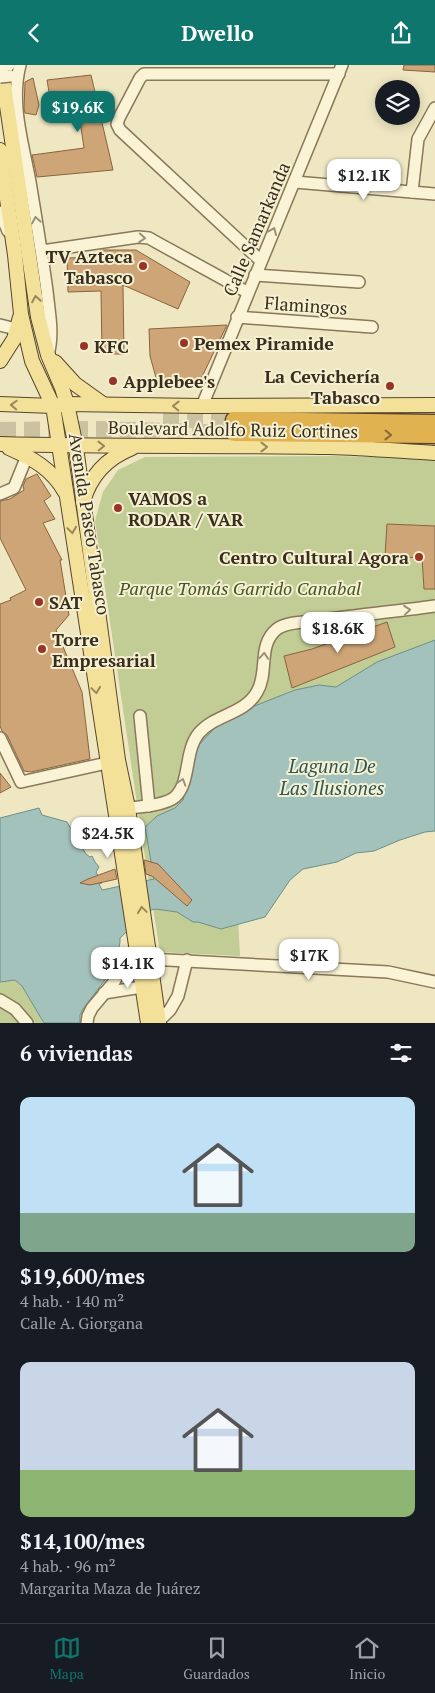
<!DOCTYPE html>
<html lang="es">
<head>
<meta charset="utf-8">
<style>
	body { margin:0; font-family:"PT Serif",serif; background:#242831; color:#f1f3f6; height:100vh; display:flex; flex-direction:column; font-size:19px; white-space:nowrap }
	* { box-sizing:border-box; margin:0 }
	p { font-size:16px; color:#9ea1a6 }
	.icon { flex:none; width:28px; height:28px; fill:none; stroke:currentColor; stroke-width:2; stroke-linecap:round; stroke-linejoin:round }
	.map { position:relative; height:958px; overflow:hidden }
	.panel { display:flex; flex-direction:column; background:#171b24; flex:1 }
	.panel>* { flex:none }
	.tools { position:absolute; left:375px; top:15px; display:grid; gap:10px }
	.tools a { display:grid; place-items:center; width:45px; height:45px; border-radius:50%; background:#171b24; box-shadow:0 2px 12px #0003; font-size:25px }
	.price { position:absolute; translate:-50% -42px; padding:0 11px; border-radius:10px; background:#fff; color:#222; font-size:16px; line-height:32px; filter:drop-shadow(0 1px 2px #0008) }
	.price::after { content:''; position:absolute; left:50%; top:30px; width:15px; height:11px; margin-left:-8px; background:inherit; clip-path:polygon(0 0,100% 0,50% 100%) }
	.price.current { background:#0f766e; color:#fff }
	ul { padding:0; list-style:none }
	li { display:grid; align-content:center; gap:10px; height:265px; padding:0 20px }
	li span { display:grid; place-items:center; height:155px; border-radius:10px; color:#555 }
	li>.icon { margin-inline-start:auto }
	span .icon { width:90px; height:90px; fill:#fffc; stroke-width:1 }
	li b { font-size:21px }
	h2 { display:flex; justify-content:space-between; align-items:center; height:60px; padding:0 20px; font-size:21px }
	header { display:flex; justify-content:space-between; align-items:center; height:65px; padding:0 20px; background:#0f766e; color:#fff; font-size:22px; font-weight:800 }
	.tabs { display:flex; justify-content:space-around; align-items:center; height:70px; border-top:1px solid #363941; background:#171b24; font-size:14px; color:#9ea1a6 }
	.tabs a { display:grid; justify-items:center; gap:2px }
	.tabs .current { color:#0f766e }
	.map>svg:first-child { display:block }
</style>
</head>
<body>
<header><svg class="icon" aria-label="back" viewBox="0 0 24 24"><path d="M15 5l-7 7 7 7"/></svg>Dwello<svg class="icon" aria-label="share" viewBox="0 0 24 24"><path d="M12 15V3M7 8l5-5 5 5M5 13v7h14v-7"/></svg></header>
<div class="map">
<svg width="435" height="958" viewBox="0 0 435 958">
	<rect width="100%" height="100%" fill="#efe7c2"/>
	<g fill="#c1cd95">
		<polygon points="338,391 435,394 435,591 238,853 240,891 160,887 145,792 95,456 103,427 118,405 145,392"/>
		<polygon points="6,915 15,915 22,921 44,958 0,958 0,917"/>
	</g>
	<path fill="#a4c2bc" stroke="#6b908b" d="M435 575V766L425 767 400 775 374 786 356 788 337 797 303 804 290 815 265 852 221 864 198 857H193L177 847 155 844 148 846 120 873C121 884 113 895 111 907L83 944 80 950V958H44L22 921 15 915 0 917V753L39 743 42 750 67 757 86 789 90 792 92 791 95 797 99 802 96 807 102 818 99 819 102 825 154 814 145 762 157 751 175 743 183 735 196 683 224 653 295 625 319 620 336 622 377 597Z"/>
	<g fill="#cea577" stroke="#89643e">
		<polygon points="404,0 435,0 435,7 403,5"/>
		<polygon points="91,10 113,105 37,112 32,90 84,83 76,29 50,33 47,15"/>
		<polygon points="33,13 39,40 36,50 25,48 24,43 25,17"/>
		<polygon points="100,185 136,185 190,217 178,244 123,220 124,289 102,289 101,226 68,227 67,193 100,192"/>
		<polygon points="227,260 198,320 158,320 150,291 149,264"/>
		<polygon points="37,409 51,431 44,436 55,454 43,458 62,495 60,495 69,550 56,565 82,627 90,694 31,707 24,706 7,670 2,666 0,661 0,539 11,535 10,533 26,525 0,473 0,436 10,434 24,425 23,421 26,414"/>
		<polygon points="387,459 435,461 435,524 424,524 422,493 385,491"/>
		<polygon points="387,557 395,582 292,623 284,591 312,584"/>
		<polygon points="0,708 11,722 0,728"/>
		<polygon points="144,795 158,799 192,835 187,841 158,816 152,811 146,809"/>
		<polygon points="115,804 117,814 90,820 80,818 88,814"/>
	</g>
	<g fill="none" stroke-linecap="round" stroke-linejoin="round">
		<g stroke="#cbc2a1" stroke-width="16" stroke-dasharray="16 8" stroke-linecap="butt">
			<polyline points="163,355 234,355"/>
			<polyline points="0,365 99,364 234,368"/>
		</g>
		<g stroke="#897859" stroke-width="14">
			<g id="minor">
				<path d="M20 0C10 38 23 79 30 117 36 153 42 189 47 226 49 247 54 269 48 290"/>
				<polyline points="295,117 435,129"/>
				<polyline points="412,127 418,74 435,43"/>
				<polyline points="0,147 8,166"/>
				<polyline points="42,186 138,172 149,173 156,177 247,227"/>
				<polyline points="261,196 120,65 117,59 119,53 140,13 144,9 339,9"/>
				<polyline points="255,210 359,217"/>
				<polyline points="237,252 372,262"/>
				<polyline points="0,260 16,264 23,270"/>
				<polyline points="202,341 342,0"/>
				<polyline points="0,429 14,423 27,391"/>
				<polyline points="140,651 149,741"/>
				<polyline points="0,673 21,717 116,696"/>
				<path d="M128 743C140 742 166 740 175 732 191 717 184 686 199 668 215 649 244 650 257 627 269 607 257 580 277 564 286 557 303 557 314 556 354 550 395 547 435 541"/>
				<polyline points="149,894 388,907 435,917"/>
				<polyline points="104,928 142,922"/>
				<polyline points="0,935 15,944 27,958"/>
				<polyline points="159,956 170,945 178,931 187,895"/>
				<polyline points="87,958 88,951 92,943 114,917 125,896 130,890 137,886"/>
			</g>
		</g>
		<g stroke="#57452d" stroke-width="16">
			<g id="major">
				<polyline points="1,0 38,252 48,290 62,323 67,339 76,382 118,695 128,743 159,958"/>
				<polyline points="0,85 15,190 21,249 32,296 53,341 148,958"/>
				<polyline points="0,296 14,274 20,252"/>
				<polyline points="55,297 75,319 103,339"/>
				<polyline points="0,339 53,341 67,339 202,341 435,340"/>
				<path d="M0 379C110 382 219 380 329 382 364 383 400 386 435 388"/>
				<path d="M9 383C32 393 52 404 65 427"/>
				<path d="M83 437C90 411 107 393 132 383"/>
			</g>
		</g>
		<g stroke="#57452d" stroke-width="19">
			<g id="highway">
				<polyline points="234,355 435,358"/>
				<polyline points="234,368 435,370"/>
			</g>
		</g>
		<use href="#minor" stroke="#faf3d5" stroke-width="11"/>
		<use href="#major" stroke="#f3e199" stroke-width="14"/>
		<use href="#highway" stroke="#e1b250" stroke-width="16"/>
		<g stroke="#897859" stroke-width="14" stroke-linecap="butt">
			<g id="minor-bridge">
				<polyline points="0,2 9,0"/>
				<polyline points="0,12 10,11"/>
			</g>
		</g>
		<use href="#minor-bridge" stroke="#faf3d5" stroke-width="11"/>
	</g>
	<defs><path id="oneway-chevron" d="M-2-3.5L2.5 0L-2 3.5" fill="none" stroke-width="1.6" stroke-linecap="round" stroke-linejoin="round" transform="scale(1.25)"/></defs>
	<g stroke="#9a9079">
		<use href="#oneway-chevron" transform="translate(36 155) rotate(-100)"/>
		<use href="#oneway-chevron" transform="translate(273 166) rotate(-67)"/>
		<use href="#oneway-chevron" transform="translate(142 173) rotate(4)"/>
		<use href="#oneway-chevron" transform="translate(407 545) rotate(-6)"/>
		<use href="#oneway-chevron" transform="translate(264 591) rotate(-86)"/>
		<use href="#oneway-chevron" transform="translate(182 717) rotate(-72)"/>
	</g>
	<g stroke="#96885b">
		<use href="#oneway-chevron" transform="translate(36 234) rotate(-99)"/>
		<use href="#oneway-chevron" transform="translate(14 340) rotate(-178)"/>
		<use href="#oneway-chevron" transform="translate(176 341) rotate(-179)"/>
		<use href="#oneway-chevron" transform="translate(101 381) rotate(-1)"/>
		<use href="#oneway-chevron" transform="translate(264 382)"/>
		<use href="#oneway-chevron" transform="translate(72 465) rotate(82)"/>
		<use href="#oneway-chevron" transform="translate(96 625) rotate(82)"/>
		<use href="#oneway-chevron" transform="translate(142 845) rotate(-98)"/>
	</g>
	<use stroke="#856934" href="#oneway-chevron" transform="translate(388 370) rotate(1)"/>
	<g fill="#9a3327" stroke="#f6f0d2" stroke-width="2">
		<circle cx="143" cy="201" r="5"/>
		<circle cx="184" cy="278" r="5"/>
		<circle cx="84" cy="281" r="5"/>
		<circle cx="113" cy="316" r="5"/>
		<circle cx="390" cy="321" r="5"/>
		<circle cx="118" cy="443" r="5"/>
		<circle cx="419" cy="492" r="5"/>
		<circle cx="39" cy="537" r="5"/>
		<circle cx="42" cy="584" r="5"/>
	</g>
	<g text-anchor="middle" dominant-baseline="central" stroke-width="4" stroke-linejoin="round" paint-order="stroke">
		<g font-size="18" fill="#392e1d" stroke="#f6f0d2">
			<text transform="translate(256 164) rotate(-67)">Calle Samarkanda</text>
			<text transform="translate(306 240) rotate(4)">Flamingos</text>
			<text transform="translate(233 364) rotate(1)">Boulevard Adolfo Ruiz Cortines</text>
			<text transform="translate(90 459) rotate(81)">Avenida Paseo Tabasco</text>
		</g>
		<g font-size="18" font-weight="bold" fill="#392e1d" stroke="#f6f0d2" text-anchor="start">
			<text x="133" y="191" text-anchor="end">TV Azteca<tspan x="133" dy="21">Tabasco</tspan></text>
			<text x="194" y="278">Pemex Piramide</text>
			<text x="94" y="281">KFC</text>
			<text x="380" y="311" text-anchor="end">La Cevichería<tspan x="380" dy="21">Tabasco</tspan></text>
			<text x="123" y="316">Applebee's</text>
			<text x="128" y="433">VAMOS a<tspan x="128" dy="21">RODAR / VAR</tspan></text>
			<text x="409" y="492" text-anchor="end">Centro Cultural Agora</text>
			<text x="49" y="537">SAT</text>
			<text x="52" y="574">Torre<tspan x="52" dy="21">Empresarial</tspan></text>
		</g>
		<g font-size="18" font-style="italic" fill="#435623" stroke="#f6f0d2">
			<text x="240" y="523">Parque Tomás Garrido Canabal</text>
		</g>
		<g font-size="19" font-style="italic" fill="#2c5759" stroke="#f6f0d2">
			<text x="332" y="700">Laguna De<tspan x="332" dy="22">Las Ilusiones</tspan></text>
		</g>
	</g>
</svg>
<div class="tools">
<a><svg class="icon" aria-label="layers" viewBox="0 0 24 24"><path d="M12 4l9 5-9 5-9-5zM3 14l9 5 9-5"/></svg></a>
</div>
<b class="price current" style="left:78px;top:68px">$19.6K</b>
<b class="price" style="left:364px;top:136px">$12.1K</b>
<b class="price" style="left:338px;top:589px">$18.6K</b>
<b class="price" style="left:108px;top:794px">$24.5K</b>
<b class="price" style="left:309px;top:916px">$17K</b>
<b class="price" style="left:128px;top:924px">$14.1K</b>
</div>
<section class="panel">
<h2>6 viviendas<svg class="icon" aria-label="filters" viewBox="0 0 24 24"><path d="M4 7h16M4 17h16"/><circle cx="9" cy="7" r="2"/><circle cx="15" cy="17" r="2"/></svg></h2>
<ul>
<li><span style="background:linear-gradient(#bfe0f5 75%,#7fa58c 0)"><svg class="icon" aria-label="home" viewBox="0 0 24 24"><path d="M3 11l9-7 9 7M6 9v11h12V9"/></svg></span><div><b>$19,600/mes</b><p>4 hab. · 140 m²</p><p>Calle A. Giorgana</p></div></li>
<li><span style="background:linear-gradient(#c9d6e8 70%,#8fb573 0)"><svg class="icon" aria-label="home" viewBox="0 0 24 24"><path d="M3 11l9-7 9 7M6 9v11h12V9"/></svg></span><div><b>$14,100/mes</b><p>4 hab. · 96 m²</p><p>Margarita Maza de Juárez</p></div></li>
</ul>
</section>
<nav class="tabs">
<a class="current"><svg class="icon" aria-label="map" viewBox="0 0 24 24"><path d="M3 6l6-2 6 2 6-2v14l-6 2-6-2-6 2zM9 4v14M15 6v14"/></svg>Mapa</a>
<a><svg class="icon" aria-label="saved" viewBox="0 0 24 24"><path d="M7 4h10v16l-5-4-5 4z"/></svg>Guardados</a>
<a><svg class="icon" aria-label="home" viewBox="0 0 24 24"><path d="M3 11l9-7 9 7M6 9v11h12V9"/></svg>Inicio</a>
</nav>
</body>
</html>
